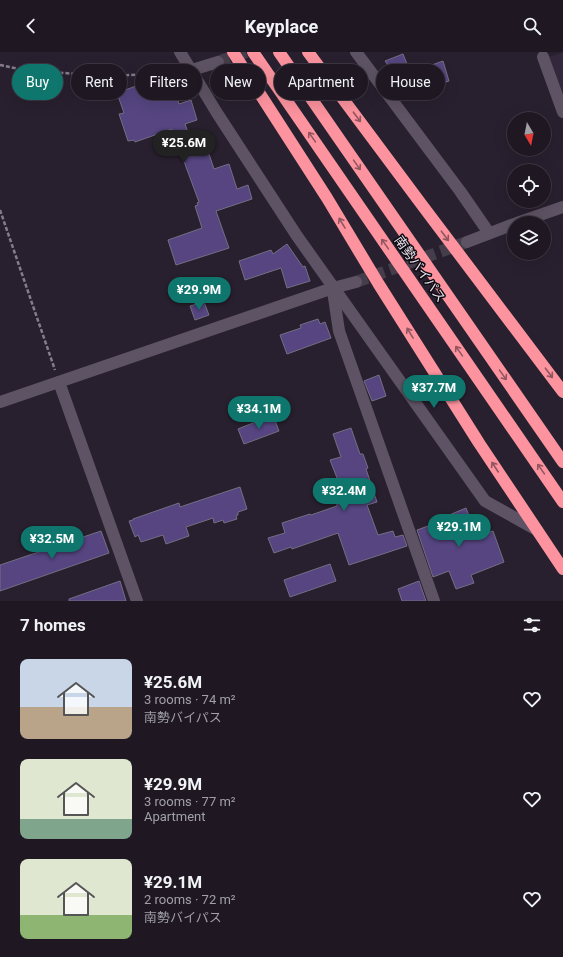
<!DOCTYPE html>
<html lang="en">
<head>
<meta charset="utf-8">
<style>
	body { margin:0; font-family:Roboto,"Noto Sans JP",sans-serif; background:#2c2530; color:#f1f3f6; height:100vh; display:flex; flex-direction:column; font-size:15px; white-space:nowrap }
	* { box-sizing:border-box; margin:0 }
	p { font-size:13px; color:#a1a0a6 }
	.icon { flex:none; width:22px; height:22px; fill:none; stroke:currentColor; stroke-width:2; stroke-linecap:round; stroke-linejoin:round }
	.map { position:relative; height:549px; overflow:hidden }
	.details { display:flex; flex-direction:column; background:#1f1823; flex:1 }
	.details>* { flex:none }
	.banner { position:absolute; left:12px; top:12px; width:539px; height:36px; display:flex; gap:8px }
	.needle { width:26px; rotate:170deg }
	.buttons { position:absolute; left:507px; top:60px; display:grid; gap:8px }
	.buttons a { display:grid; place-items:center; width:44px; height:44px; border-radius:50%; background:#1f1823; box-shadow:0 4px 16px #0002,0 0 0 1px #3c3741; font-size:20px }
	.price { position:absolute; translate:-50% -34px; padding:0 9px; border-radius:14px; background:#0f766e; color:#fff; font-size:13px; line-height:26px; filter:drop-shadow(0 1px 2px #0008) }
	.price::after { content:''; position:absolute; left:50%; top:24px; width:12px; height:9px; margin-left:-6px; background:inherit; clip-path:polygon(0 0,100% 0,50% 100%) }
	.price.on { background:#222; color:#fff }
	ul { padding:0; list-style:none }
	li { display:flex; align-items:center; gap:12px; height:100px; padding:0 20px }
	li span { display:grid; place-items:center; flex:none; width:112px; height:80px; border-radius:8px; color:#555 }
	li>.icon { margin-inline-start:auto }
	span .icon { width:48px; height:48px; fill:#fffc; stroke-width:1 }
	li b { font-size:17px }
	h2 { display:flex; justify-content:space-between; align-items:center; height:48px; padding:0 20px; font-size:17px }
	.pill { padding:0 14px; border-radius:18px; background:#1f1823; box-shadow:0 4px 16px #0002,0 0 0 1px #3c3741; font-size:14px; line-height:36px }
	.pill.on { background:#0f766e; color:#fff }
	header { display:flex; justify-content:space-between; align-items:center; height:52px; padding:0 20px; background:#1f1823; font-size:18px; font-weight:700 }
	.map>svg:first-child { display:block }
</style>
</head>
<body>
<header><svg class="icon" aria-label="back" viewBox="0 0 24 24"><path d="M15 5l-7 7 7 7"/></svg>Keyplace<svg class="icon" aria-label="search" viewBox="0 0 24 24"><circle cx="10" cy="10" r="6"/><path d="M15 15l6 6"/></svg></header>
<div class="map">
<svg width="563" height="549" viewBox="0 0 563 549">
	<rect width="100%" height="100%" fill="#29202f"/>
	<polygon fill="#33273b" points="563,0 563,46 549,5"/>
	<g fill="#564581" stroke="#736f83">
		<polygon points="403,2 409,17 395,23 385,9"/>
		<polygon points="443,9 449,29 422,39 415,19"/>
		<polygon points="171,28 172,47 177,46 179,52 191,48 197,68 185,72 194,97 206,93 214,117 229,112 237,137 248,133 252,147 216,159 229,196 176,213 168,188 202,176 195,154 198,153 197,151 199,150 172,77 135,90 134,88 128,89 119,62 124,61 117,41 136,34 135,30"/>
		<polygon points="287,192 303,215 305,214 310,229 287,236 281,216 245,228 239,209 271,198 273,202"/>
		<polygon points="204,250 209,263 195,268 190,254"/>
		<polygon points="318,267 320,272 325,270 331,286 287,302 280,283 301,276 300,273"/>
		<polygon points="379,323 386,344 372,349 364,329"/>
		<polygon points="273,363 279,379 244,392 238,377"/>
		<polygon points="351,376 360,402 363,402 368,416 366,417 377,450 367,453 378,483 393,479 395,485 403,483 407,494 349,513 338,481 292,497 291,495 274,501 268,486 285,481 282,471 310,462 311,463 337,454 337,452 346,449 330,408 341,405 333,382"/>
		<polygon points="240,435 247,457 238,460 238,463 236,464 237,467 224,471 223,468 214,471 213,466 186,475 189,484 166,492 163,483 141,490 138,483 135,485 129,469 133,468 133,467 179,451 180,455"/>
		<polygon points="466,456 477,485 493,479 504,510 471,523 474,531 456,537 449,519 433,525 417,478 431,473 430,471"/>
		<polygon points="101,479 109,501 0,539 0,513"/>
		<polygon points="330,512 336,529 290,545 284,528"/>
		<polygon points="120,529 126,549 69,549 69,547"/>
		<polygon points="419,529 426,549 402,549 398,537"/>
	</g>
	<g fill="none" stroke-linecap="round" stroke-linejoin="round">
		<g stroke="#463d4b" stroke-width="12" stroke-dasharray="12 6" stroke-linecap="butt">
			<polyline points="218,10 246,0"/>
			<polyline points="356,230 467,190"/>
		</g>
		<g stroke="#857d8a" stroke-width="2.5" stroke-dasharray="4 2" stroke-linecap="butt">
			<polyline points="0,13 24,18 104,24 177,21"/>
			<polyline points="0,158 55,318"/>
		</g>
		<g stroke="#5e5364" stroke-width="12">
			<polyline points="180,0 217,61 297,184 485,449 537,478"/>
			<polyline points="356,0 460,139 489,181"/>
			<polyline points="543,5 563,60"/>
			<polyline points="192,18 218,10"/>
			<polyline points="517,171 563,155"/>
			<polyline points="467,190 514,172"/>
			<polyline points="333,239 339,279 434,549"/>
			<polyline points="59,330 137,549"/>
			<polyline points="0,350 333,236 356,230"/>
		</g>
		<g stroke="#fc939e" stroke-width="12">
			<polyline points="233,0 327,146 378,231 479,391 563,517"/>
			<polyline points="253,0 563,450"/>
			<polyline points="279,0 563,410"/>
			<polyline points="308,0 422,153 563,340"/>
		</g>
	</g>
	<defs><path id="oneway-shaft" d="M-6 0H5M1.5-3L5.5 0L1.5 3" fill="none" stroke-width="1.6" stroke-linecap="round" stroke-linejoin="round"/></defs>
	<g stroke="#91565f">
		<use href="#oneway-shaft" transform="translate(357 65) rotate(53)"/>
		<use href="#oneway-shaft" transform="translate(312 85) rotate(-125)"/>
		<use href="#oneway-shaft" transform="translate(357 113) rotate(55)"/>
		<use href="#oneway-shaft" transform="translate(342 171) rotate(-121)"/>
		<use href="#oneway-shaft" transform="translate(445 184) rotate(53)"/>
		<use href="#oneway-shaft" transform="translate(385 192) rotate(-125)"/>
		<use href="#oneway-shaft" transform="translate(410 281) rotate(-122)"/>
		<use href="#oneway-shaft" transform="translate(459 299) rotate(-125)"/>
		<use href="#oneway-shaft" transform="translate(549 321) rotate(53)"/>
		<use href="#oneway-shaft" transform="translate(503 323) rotate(55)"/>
		<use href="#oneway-shaft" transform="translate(495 415) rotate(-123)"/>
		<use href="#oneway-shaft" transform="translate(541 417) rotate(-125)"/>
	</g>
	<g text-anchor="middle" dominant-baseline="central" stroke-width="3" stroke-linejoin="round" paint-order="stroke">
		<g font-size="13" fill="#e8e2ec" stroke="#0f0b12">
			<text transform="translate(420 217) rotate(55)">南勢バイパス</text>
		</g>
	</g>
</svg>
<div class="buttons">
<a><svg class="needle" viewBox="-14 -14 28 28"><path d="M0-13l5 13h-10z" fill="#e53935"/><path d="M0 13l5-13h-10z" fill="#a1a0a6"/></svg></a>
<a><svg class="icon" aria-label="locate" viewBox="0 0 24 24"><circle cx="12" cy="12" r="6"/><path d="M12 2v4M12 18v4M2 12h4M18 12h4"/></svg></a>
<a><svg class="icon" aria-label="layers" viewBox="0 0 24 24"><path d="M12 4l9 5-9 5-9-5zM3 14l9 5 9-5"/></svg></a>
</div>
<b class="price on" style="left:184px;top:112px">¥25.6M</b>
<b class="price" style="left:199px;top:259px">¥29.9M</b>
<b class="price" style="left:434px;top:357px">¥37.7M</b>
<b class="price" style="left:259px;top:378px">¥34.1M</b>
<b class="price" style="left:344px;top:460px">¥32.4M</b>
<b class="price" style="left:459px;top:496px">¥29.1M</b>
<b class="price" style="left:52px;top:508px">¥32.5M</b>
<div class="banner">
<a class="pill on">Buy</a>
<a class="pill">Rent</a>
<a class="pill">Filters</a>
<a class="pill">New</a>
<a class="pill">Apartment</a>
<a class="pill">House</a>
</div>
</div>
<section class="details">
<h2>7 homes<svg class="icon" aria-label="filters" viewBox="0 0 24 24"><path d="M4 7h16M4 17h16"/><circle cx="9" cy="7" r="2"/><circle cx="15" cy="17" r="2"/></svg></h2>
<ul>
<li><span style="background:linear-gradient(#c9d6e8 60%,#b9a48a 0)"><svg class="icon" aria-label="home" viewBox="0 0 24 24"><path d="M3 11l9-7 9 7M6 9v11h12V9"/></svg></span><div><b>¥25.6M</b><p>3 rooms · 74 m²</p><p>南勢バイパス</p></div><svg class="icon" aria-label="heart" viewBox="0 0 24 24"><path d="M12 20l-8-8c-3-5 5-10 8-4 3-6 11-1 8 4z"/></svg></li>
<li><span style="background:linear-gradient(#dfe7d0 75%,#7fa58c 0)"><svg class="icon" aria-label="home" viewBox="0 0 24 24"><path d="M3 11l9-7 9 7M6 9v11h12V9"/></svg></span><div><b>¥29.9M</b><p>3 rooms · 77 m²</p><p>Apartment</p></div><svg class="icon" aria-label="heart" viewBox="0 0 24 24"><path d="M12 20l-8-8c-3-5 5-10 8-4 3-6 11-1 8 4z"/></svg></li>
<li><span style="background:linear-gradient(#dfe7d0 70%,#8fb573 0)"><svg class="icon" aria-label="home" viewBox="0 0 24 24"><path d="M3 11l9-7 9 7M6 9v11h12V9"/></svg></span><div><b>¥29.1M</b><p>2 rooms · 72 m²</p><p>南勢バイパス</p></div><svg class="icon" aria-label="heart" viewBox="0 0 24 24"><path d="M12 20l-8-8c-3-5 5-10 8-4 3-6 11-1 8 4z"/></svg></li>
</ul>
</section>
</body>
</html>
